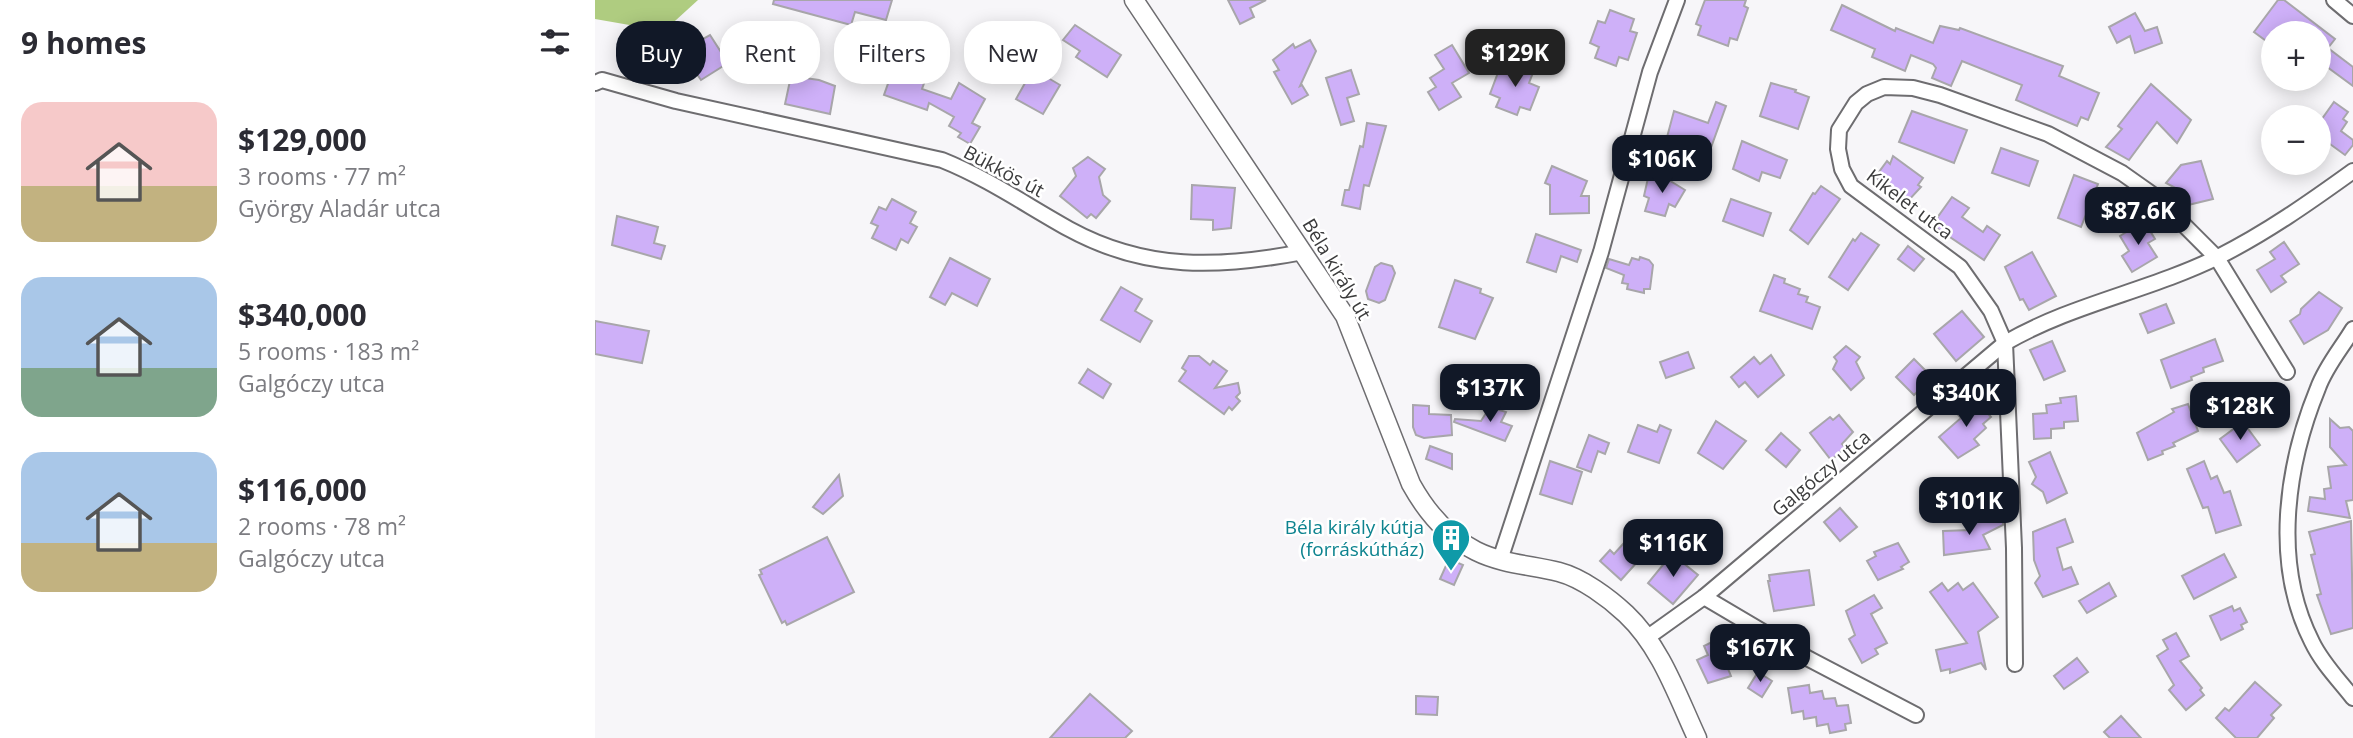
<!DOCTYPE html>
<html lang="en">
<head>
<meta charset="utf-8">
<style>
	body { margin:0; font-family:"Open Sans",sans-serif; background:#f2f2f3; color:#2b2b33; height:100vh; display:flex; flex-direction:column; font-size:26px; white-space:nowrap }
	* { box-sizing:border-box; margin:0 }
	p { font-size:23px; color:#7c7c81 }
	.icon { flex:none; width:38px; height:38px; fill:none; stroke:currentColor; stroke-width:2; stroke-linecap:round; stroke-linejoin:round }
	.map { position:relative; flex:1; overflow:hidden }
	.details { display:flex; flex-direction:column; background:#fff; width:595px }
	.details>* { flex:none }
	.top-card { position:absolute; left:21px; top:21px; width:665px; height:63px; display:flex; gap:14px }
	.buttons { position:absolute; left:1666px; top:21px; display:grid; gap:14px }
	.buttons a { display:grid; place-items:center; width:70px; height:70px; border-radius:50%; background:#fff; box-shadow:0 4px 18px #0003; font-size:35px }
	.price { position:absolute; translate:-50% -60px; padding:0 16px; border-radius:14px; background:#111827; color:#fff; font-size:23px; line-height:46px; filter:drop-shadow(0 2px 4px #0008) }
	.price::after { content:''; position:absolute; left:50%; top:42px; width:21px; height:16px; margin-left:-10px; background:inherit; clip-path:polygon(0 0,100% 0,50% 100%) }
	.price.selected { background:#222; color:#fff }
	ul { padding:0; list-style:none }
	li { display:flex; align-items:center; gap:21px; height:175px; padding:0 21px }
	li span { display:grid; place-items:center; flex:none; width:196px; height:140px; border-radius:21px; color:#555 }
	li>.icon { margin-inline-start:auto }
	span .icon { width:84px; height:84px; fill:#fffc; stroke-width:1 }
	li b { font-size:30px }
	h2 { display:flex; justify-content:space-between; align-items:center; height:84px; padding:0 21px; font-size:30px }
	.chip { padding:0 24px; border-radius:28px; background:#fff; box-shadow:0 4px 18px #0003; font-size:24px; line-height:63px }
	.chip.selected { background:#111827; color:#fff }
	main { display:flex; flex:1; min-height:0 }
	.map>svg:first-child { display:block }
</style>
</head>
<body>
<main>
<section class="details">
<h2>9 homes<svg class="icon" aria-label="filters" viewBox="0 0 24 24"><path d="M4 7h16M4 17h16"/><circle cx="9" cy="7" r="2"/><circle cx="15" cy="17" r="2"/></svg></h2>
<ul>
<li><span style="background:linear-gradient(#f6c9c9 60%,#c2b280 0)"><svg class="icon" aria-label="home" viewBox="0 0 24 24"><path d="M3 11l9-7 9 7M6 9v11h12V9"/></svg></span><div><b>$129,000</b><p>3 rooms · 77 m²</p><p>György Aladár utca</p></div></li>
<li><span style="background:linear-gradient(#a9c7e8 65%,#7fa58c 0)"><svg class="icon" aria-label="home" viewBox="0 0 24 24"><path d="M3 11l9-7 9 7M6 9v11h12V9"/></svg></span><div><b>$340,000</b><p>5 rooms · 183 m²</p><p>Galgóczy utca</p></div></li>
<li><span style="background:linear-gradient(#a9c7e8 65%,#c2b280 0)"><svg class="icon" aria-label="home" viewBox="0 0 24 24"><path d="M3 11l9-7 9 7M6 9v11h12V9"/></svg></span><div><b>$116,000</b><p>2 rooms · 78 m²</p><p>Galgóczy utca</p></div></li>
</ul>
</section>
<div class="map">
<svg width="1758" height="738" viewBox="0 0 1758 738">
	<rect width="100%" height="100%" fill="#f7f6f9"/>
	<polygon fill="#afcc80" points="0,0 103,0 69,31 0,19"/>
	<g fill="#ceb0f8" stroke="#a8a6aa" stroke-width="2">
		<polygon points="179,0 297,0 291,20 260,12 256,25 178,4"/>
		<polygon points="633,0 671,0 655,8 659,17 645,24"/>
		<polygon points="1110,0 1151,0 1149,6 1153,8 1142,40 1135,38 1133,46 1103,35 1106,26 1101,24"/>
		<polygon points="1683,0 1689,0 1740,39 1733,48 1758,67 1758,86 1724,61 1724,33 1678,33 1678,46 1659,32"/>
		<polygon points="1247,5 1300,31 1301,28 1338,43 1345,26 1364,30 1365,28 1468,66 1464,76 1504,93 1493,120 1486,117 1482,126 1421,100 1427,85 1367,61 1356,86 1337,78 1341,68 1338,64 1316,55 1310,71 1277,57 1280,49 1236,30"/>
		<polygon points="1015,10 1039,19 1035,31 1042,33 1033,60 1024,57 1021,66 1000,58 1004,47 995,43 1003,21 1010,23"/>
		<polygon points="1540,13 1550,31 1562,27 1567,43 1540,53 1535,36 1522,43 1514,27"/>
		<polygon points="480,25 526,55 512,77 481,57 485,51 468,40"/>
		<polygon points="115,35 133,63 106,80 86,51"/>
		<polygon points="715,40 721,51 705,86 707,85 713,95 697,104 679,72 684,70 678,60 698,44 700,48"/>
		<polygon points="857,45 874,73 857,83 866,97 844,110 833,92 841,87 835,78 849,69 840,55"/>
		<polygon points="305,50 337,61 327,89 356,99 364,83 390,99 377,123 385,127 375,144 363,137 366,133 354,126 359,117 334,103 332,110 289,95"/>
		<polygon points="915,61 939,70 934,83 944,87 935,110 925,107 922,115 901,107 905,98 895,94 904,70 911,72"/>
		<polygon points="438,69 465,85 448,114 421,99"/>
		<polygon points="756,70 764,94 752,98 759,121 746,125 731,78"/>
		<polygon points="196,76 224,80 240,86 235,114 190,104"/>
		<polygon points="1176,83 1201,90 1200,92 1214,97 1203,129 1165,116"/>
		<polygon points="1556,84 1596,120 1582,143 1562,122 1534,160 1511,147 1527,129 1523,126"/>
		<polygon points="1121,102 1131,106 1114,153 1071,141 1079,111 1113,123"/>
		<polygon points="1739,102 1753,112 1748,119 1752,122 1746,131 1758,140 1758,145 1750,155 1724,136 1724,123"/>
		<polygon points="1317,111 1372,130 1359,163 1304,142"/>
		<polygon points="772,123 791,126 774,186 769,185 765,209 747,205 750,190 754,190 765,146 768,147"/>
		<polygon points="1147,141 1192,160 1185,178 1167,172 1164,181 1138,169"/>
		<polygon points="1406,148 1443,161 1434,186 1397,173"/>
		<polygon points="1298,156 1328,178 1323,185 1326,187 1313,201 1282,179 1286,174 1284,172 1292,161 1295,164"/>
		<polygon points="493,157 510,169 504,177 508,195 515,201 501,218 496,214 492,218 465,196 481,176 478,168"/>
		<polygon points="1606,161 1618,199 1589,206 1586,191 1571,183 1586,165"/>
		<polygon points="957,166 992,181 986,196 994,196 994,213 955,214 955,185 950,183"/>
		<polygon points="1479,175 1503,184 1486,227 1463,218"/>
		<polygon points="1053,178 1072,179 1090,190 1080,207 1074,204 1070,216 1050,211 1054,198 1049,196"/>
		<polygon points="597,185 640,188 636,228 618,230 618,220 596,219"/>
		<polygon points="1226,186 1245,199 1213,244 1195,230 1218,193 1220,194"/>
		<polygon points="1357,197 1374,208 1367,217 1388,232 1392,226 1405,235 1389,260 1337,225"/>
		<polygon points="297,199 321,212 315,223 322,227 313,243 306,239 301,250 277,238 283,226 276,223 284,207 291,210"/>
		<polygon points="1136,199 1176,213 1168,236 1128,221"/>
		<polygon points="22,216 63,227 59,243 70,246 66,259 17,245"/>
		<polygon points="1549,221 1560,239 1553,243 1562,257 1537,272 1527,256 1534,251 1525,236"/>
		<polygon points="1266,233 1284,245 1253,290 1234,277 1258,239 1260,241"/>
		<polygon points="941,234 986,250 982,262 966,256 961,272 932,262"/>
		<polygon points="1689,242 1704,264 1686,276 1691,282 1676,292 1662,270 1680,259 1675,252"/>
		<polygon points="1313,246 1329,259 1319,271 1303,259"/>
		<polygon points="1437,252 1461,296 1434,310 1428,299 1425,300 1410,267"/>
		<polygon points="1045,257 1054,260 1058,265 1055,289 1049,289 1049,293 1032,289 1033,284 1027,283 1029,275 1011,268 1014,259 1034,265 1037,258 1044,260"/>
		<polygon points="355,258 395,279 382,306 357,293 350,305 335,297"/>
		<polygon points="786,263 797,266 800,273 790,300 784,303 773,299 771,291 780,267"/>
		<polygon points="1179,275 1190,279 1189,283 1205,289 1203,294 1213,297 1211,302 1225,307 1217,329 1165,311"/>
		<polygon points="860,280 886,289 885,293 898,298 880,339 844,327"/>
		<polygon points="526,287 547,299 540,311 557,321 545,342 506,320"/>
		<polygon points="1724,292 1747,308 1733,330 1709,344 1695,321 1705,314 1706,309"/>
		<polygon points="1571,304 1579,323 1553,333 1545,314"/>
		<polygon points="1367,311 1389,337 1361,361 1339,334"/>
		<polygon points="0,321 54,331 47,363 0,354"/>
		<polygon points="1620,339 1628,361 1608,368 1609,372 1596,377 1597,380 1576,388 1566,360"/>
		<polygon points="1457,341 1470,371 1449,380 1435,350"/>
		<polygon points="1251,346 1265,357 1261,362 1269,378 1256,390 1238,369 1242,361 1239,357"/>
		<polygon points="1093,352 1099,368 1071,378 1065,362"/>
		<polygon points="1176,355 1189,375 1163,397 1150,382 1144,387 1136,377 1159,357 1165,364"/>
		<polygon points="594,356 604,356 615,365 618,361 632,371 620,388 643,383 645,393 641,397 645,401 637,410 634,407 629,414 584,381 591,371 587,368"/>
		<polygon points="1319,359 1337,377 1319,395 1301,377"/>
		<polygon points="493,369 516,384 508,398 484,383"/>
		<polygon points="1378,396 1388,407 1382,410 1389,409 1396,417 1388,424 1391,428 1379,439 1384,445 1363,458 1344,437 1366,418 1360,411 1374,410 1369,404"/>
		<polygon points="1481,396 1483,421 1469,422 1469,428 1456,429 1456,438 1439,439 1438,414 1452,413 1451,405 1466,403 1465,398"/>
		<polygon points="1593,404 1603,431 1578,443 1580,446 1567,451 1568,454 1553,460 1542,433 1579,412 1577,409"/>
		<polygon points="818,405 834,406 834,414 856,415 857,435 829,438 821,435 818,427"/>
		<polygon points="895,407 911,412 906,422 917,426 910,441 859,422 860,419 886,421"/>
		<polygon points="1244,415 1258,432 1247,444 1251,448 1236,460 1215,433 1235,417 1238,420"/>
		<polygon points="1735,419 1745,428 1754,427 1758,431 1758,500 1751,501 1755,518 1713,511 1715,497 1730,499 1729,489 1736,488 1733,467 1751,465 1735,447"/>
		<polygon points="1121,421 1151,441 1128,469 1103,453"/>
		<polygon points="1648,422 1665,445 1642,462 1625,439"/>
		<polygon points="1043,425 1062,432 1065,425 1076,430 1064,463 1033,452"/>
		<polygon points="1186,433 1205,450 1191,467 1171,450"/>
		<polygon points="994,435 1014,443 1010,454 1003,451 996,472 982,467"/>
		<polygon points="835,446 857,454 857,469 831,459"/>
		<polygon points="1455,452 1472,493 1452,503 1448,492 1437,484 1441,477 1434,462"/>
		<polygon points="955,461 987,472 977,504 945,494"/>
		<polygon points="1609,461 1616,479 1622,476 1629,493 1635,491 1646,525 1621,533 1613,507 1608,508 1592,469"/>
		<polygon points="244,475 248,496 228,514 218,507"/>
		<polygon points="1375,506 1383,521 1408,521 1408,525 1388,535 1395,549 1349,555 1348,531 1376,530"/>
		<polygon points="1245,508 1262,527 1245,541 1229,522"/>
		<polygon points="1470,519 1478,542 1462,548 1468,570 1476,567 1483,584 1448,597 1440,583 1445,576 1439,560 1438,532"/>
		<polygon points="1756,521 1758,628 1736,634 1722,595 1726,594 1716,555 1720,554 1714,532"/>
		<polygon points="232,537 259,592 192,625 190,621 187,623 164,575 167,574 165,570"/>
		<polygon points="1041,541 1052,551 1026,580 1005,561 1015,550 1019,554 1029,543 1035,548"/>
		<polygon points="1303,543 1314,562 1306,567 1308,569 1283,580 1272,561 1281,556 1279,552"/>
		<polygon points="1077,554 1103,575 1078,604 1053,583"/>
		<polygon points="1629,554 1641,577 1599,599 1587,576"/>
		<polygon points="854,559 868,565 859,585 845,579"/>
		<polygon points="1214,570 1219,605 1179,611 1173,581 1175,581 1174,575"/>
		<polygon points="1347,583 1353,591 1363,583 1368,590 1378,583 1403,617 1383,632 1391,670 1386,663 1355,673 1355,669 1346,671 1341,650 1372,643 1335,592"/>
		<polygon points="1514,583 1521,596 1492,613 1484,601"/>
		<polygon points="1279,595 1287,608 1276,614 1292,643 1280,649 1283,654 1267,663 1254,639 1260,635 1251,611"/>
		<polygon points="1637,606 1639,611 1645,608 1652,622 1646,625 1648,629 1626,640 1615,616"/>
		<polygon points="1581,633 1594,656 1585,661 1607,688 1605,690 1609,695 1591,710 1574,690 1579,685 1562,656 1573,649 1568,640"/>
		<polygon points="1125,638 1134,657 1129,659 1136,676 1113,683 1102,660 1113,655 1109,646"/>
		<polygon points="1482,658 1493,672 1469,689 1459,676"/>
		<polygon points="1163,672 1177,681 1167,697 1153,688"/>
		<polygon points="1660,682 1686,705 1676,715 1679,718 1662,738 1641,738 1621,718 1630,708 1634,711"/>
		<polygon points="1214,685 1215,693 1227,691 1229,699 1240,698 1242,706 1253,705 1256,723 1250,724 1251,730 1235,733 1233,724 1222,726 1221,717 1209,719 1208,711 1197,713 1193,688"/>
		<polygon points="495,694 537,731 530,738 455,738"/>
		<polygon points="821,696 843,697 842,715 821,714"/>
		<polygon points="1526,716 1546,738 1515,738 1509,732"/>
	</g>
	<g fill="none" stroke-linecap="round" stroke-linejoin="round">
		<g stroke="#6e6d70" stroke-width="18">
			<g id="minor">
				<polyline points="1739,0 1758,16"/>
				<path d="M0 83 7 80 81 101 347 160C392 178 431 205 474 229 551 271 624 268 708 252"/>
				<path d="M1758 329C1746 349 1731 366 1723 388 1691 466 1677 564 1717 642 1727 663 1744 680 1758 698"/>
				<polyline points="905,560 1006,252 1055,72 1082,0"/>
				<polyline points="1109,597 1214,659 1321,715"/>
				<path d="M1053 637 1109 597 1410 343C1477 304 1554 291 1623 257 1671 233 1715 202 1758 171"/>
				<polyline points="1420,664 1419,548 1410,343 1396,311 1365,267 1256,186 1247,169 1243,149 1244,130 1261,103 1272,94 1289,87 1318,88 1345,95 1453,134 1527,173 1561,197 1622,258 1692,372"/>
			</g>
		</g>
		<g stroke="#6e6d70" stroke-width="21">
			<path id="tertiary" d="M539 0 750 316 816 484C831 511 853 537 881 551 907 564 936 565 964 572 987 578 1014 598 1031 614 1066 647 1082 695 1102 738"/>
		</g>
		<use href="#minor" stroke="#fff" stroke-width="14"/>
		<use href="#tertiary" stroke="#fff" stroke-width="18"/>
	</g>
	<defs>
		<g id="building-pin" transform="scale(2.0125)"><path d="M0 17L-7.5 6A9.5 9.5 0 1 1 7.5 6Z" fill="#0f9aa8" stroke="#fff"/><path d="M-4-6H4V6H1V3H-1V6H-4ZM-2.5-4.3h1.7v1.8h-1.7ZM.8-4.3h1.7v1.8H.8ZM-2.5-1h1.7V.8h-1.7ZM.8-1h1.7V.8H.8Z" fill="#fff"/></g>
	</defs>
	<g fill-rule="evenodd">
		<use href="#building-pin" x="856" y="538"/>
	</g>
	<g text-anchor="middle" dominant-baseline="central" stroke-width="5" stroke-linejoin="round" paint-order="stroke">
		<g font-size="19" fill="#3b3b3c" stroke="#fff">
			<text transform="translate(409 171) rotate(28)">Bükkös út</text>
			<text transform="translate(1315 204) rotate(37)">Kikelet utca</text>
			<text transform="translate(742 269) rotate(59)">Béla király út</text>
			<text transform="translate(1226 473) rotate(-40)">Galgóczy utca</text>
		</g>
		<g font-size="19" fill="#0d838f" stroke="#fff" text-anchor="end">
			<text x="829" y="527">Béla király kútja<tspan x="829" dy="22">(forráskútház)</tspan></text>
		</g>
	</g>
</svg>
<div class="buttons">
<a>+</a>
<a>−</a>
</div>
<b class="price selected" style="left:920px;top:89px">$129K</b>
<b class="price" style="left:1067px;top:195px">$106K</b>
<b class="price" style="left:1543px;top:247px">$87.6K</b>
<b class="price" style="left:895px;top:424px">$137K</b>
<b class="price" style="left:1371px;top:429px">$340K</b>
<b class="price" style="left:1645px;top:442px">$128K</b>
<b class="price" style="left:1374px;top:537px">$101K</b>
<b class="price" style="left:1078px;top:579px">$116K</b>
<b class="price" style="left:1165px;top:684px">$167K</b>
<div class="top-card">
<a class="chip selected">Buy</a>
<a class="chip">Rent</a>
<a class="chip">Filters</a>
<a class="chip">New</a>
</div>
</div>
</main>
</body>
</html>
